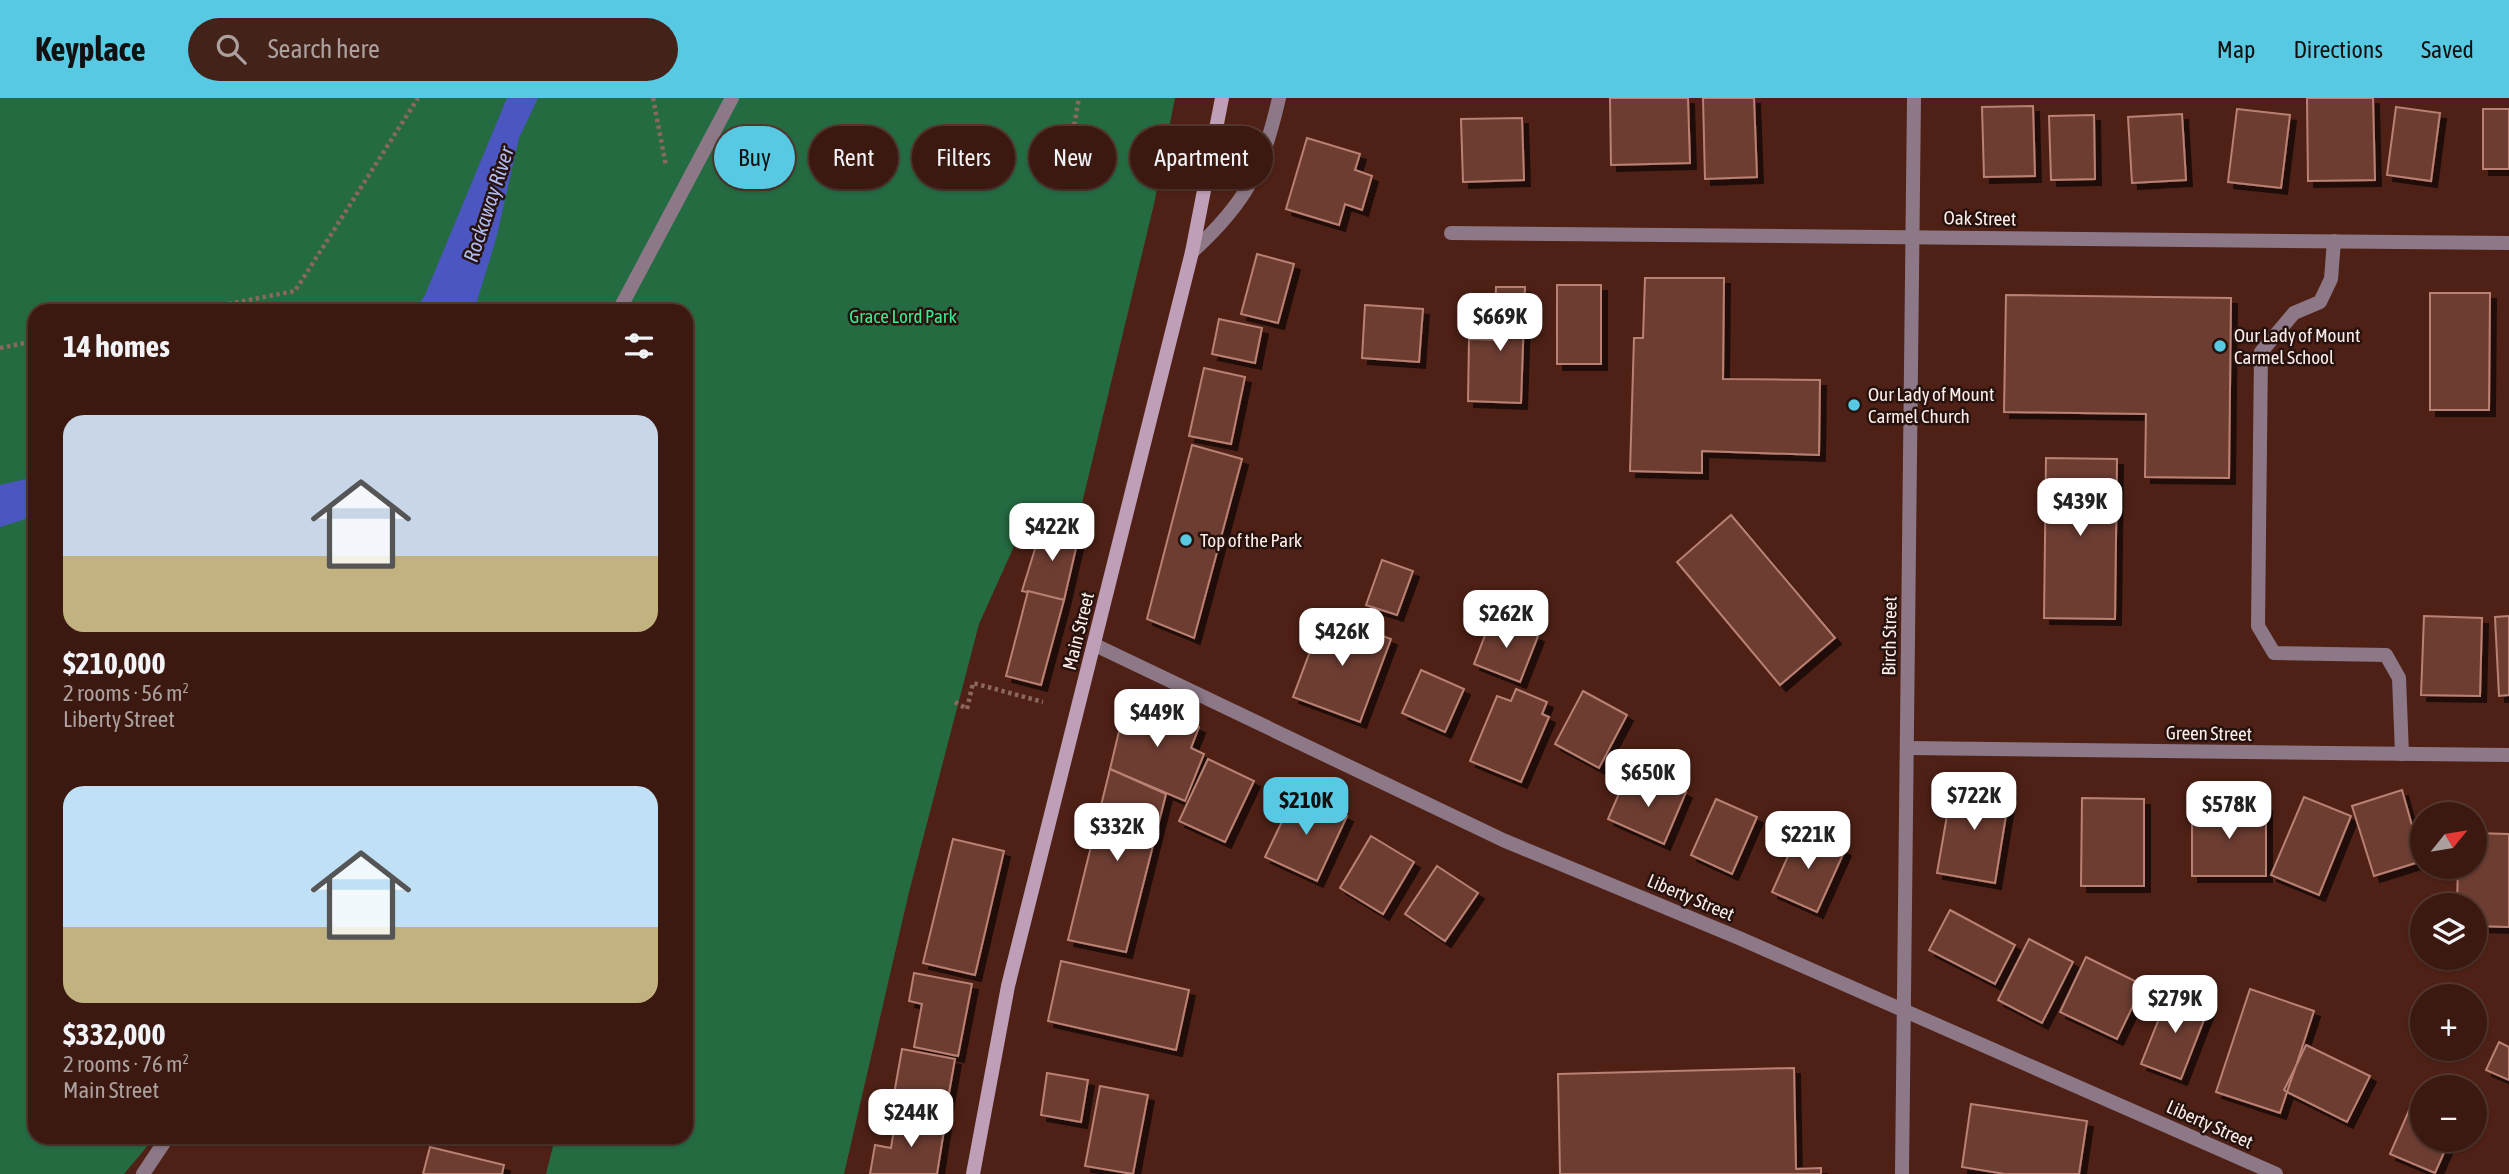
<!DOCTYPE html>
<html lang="en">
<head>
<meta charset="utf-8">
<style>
	body { margin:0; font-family:"Asap Condensed",sans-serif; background:#422219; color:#f1f3f6; height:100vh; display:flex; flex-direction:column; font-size:26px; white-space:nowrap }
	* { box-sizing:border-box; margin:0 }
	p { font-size:23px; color:#aca09f }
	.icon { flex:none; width:38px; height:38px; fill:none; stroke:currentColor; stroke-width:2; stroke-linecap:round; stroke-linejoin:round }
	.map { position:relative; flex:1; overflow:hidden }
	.side { position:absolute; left:28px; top:206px; width:665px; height:840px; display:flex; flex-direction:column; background:#3b1910; border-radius:21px; box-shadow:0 2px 5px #0004,0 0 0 2px #543830 }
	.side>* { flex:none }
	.top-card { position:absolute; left:714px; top:28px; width:665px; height:63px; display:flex; gap:14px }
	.needle { width:46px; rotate:60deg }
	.tools { position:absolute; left:2410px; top:704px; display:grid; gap:14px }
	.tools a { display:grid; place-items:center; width:77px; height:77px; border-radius:50%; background:#3b1910; box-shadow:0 2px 5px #0004,0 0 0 2px #543830; font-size:35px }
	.price { position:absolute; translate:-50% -60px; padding:0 16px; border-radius:14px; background:#fff; color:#222; font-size:23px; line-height:46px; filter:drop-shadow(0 2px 4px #0008) }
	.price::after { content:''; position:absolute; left:50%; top:42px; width:21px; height:16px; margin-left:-10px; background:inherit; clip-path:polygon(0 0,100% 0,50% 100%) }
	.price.on { background:#57c9e2; color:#111 }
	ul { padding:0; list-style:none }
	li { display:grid; align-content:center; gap:14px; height:371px; padding:0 35px }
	li span { display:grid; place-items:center; height:217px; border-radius:21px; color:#555 }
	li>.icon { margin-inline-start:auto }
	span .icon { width:126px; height:126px; fill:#fffc; stroke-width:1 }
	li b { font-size:30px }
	h2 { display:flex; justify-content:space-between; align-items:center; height:84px; padding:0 35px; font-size:30px }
	.pill { padding:0 24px; border-radius:32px; background:#3b1910; box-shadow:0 2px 5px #0004,0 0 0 2px #543830; font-size:24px; line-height:63px }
	.pill.on { background:#57c9e2; color:#111 }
	header { display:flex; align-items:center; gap:42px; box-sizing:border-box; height:98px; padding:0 35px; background:#57c9e2; color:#111 }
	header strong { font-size:33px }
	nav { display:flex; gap:38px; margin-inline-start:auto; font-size:24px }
	.search { width:490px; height:63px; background:#422219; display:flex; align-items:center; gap:18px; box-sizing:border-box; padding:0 24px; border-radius:38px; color:#aca09f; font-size:26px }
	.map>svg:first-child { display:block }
</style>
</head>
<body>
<header>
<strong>Keyplace</strong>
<div class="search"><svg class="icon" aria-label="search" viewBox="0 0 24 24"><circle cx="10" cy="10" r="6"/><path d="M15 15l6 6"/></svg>Search here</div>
<nav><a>Map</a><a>Directions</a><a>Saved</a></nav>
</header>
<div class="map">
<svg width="2509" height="1076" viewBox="0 0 2509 1076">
	<defs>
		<filter id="shadow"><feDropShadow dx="6" dy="6" stdDeviation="0" flood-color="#0009"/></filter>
	</defs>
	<rect width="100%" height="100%" fill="#4f2116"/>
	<polygon fill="#256b42" points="0,0 1175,0 1154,106 1078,422 1030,413 979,526 909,794 844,1076 546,1076 555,1040 686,1040 686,214 35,214 35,1040 154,1040 124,1076 0,1076"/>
	<g fill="#4b56c0">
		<polygon points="507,0 538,0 519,40 496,141 474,213 415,213 425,197"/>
		<polygon points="35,379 35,418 0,429 0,387"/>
	</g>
	<g fill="#6d3c30" stroke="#b98173" stroke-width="2" filter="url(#shadow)">
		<polygon points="1610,0 1688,0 1690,65 1611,67"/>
		<polygon points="1703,0 1754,0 1757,79 1705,81"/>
		<polygon points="2307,0 2373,0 2375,82 2308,83"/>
		<polygon points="2033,8 2035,78 1984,79 1982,9"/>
		<polygon points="2396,9 2440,15 2431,83 2387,77"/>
		<polygon points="2237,11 2290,17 2281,90 2228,84"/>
		<rect x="2483" y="11" width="26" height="60"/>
		<polygon points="2182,16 2186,82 2132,85 2128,19"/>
		<polygon points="2094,17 2095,81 2051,82 2049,18"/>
		<polygon points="1522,20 1524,82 1463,84 1461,21"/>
		<polygon points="1307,40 1360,56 1355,72 1372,78 1362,112 1345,106 1339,127 1286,111"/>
		<polygon points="1257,156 1294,166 1278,225 1241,216"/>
		<polygon points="1645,180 1724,180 1723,281 1820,282 1819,357 1702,353 1702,375 1630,373 1634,240 1643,240"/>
		<rect x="1557" y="187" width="44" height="79"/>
		<polygon points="1496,189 1525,189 1521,305 1468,303 1469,241 1494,242"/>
		<polygon points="2430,195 2490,195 2489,312 2430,312"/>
		<polygon points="2006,197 2231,200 2229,380 2145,379 2146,316 2004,314"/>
		<polygon points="1365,207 1423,211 1419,264 1362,260"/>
		<polygon points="1219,221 1262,230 1255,265 1212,256"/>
		<polygon points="1204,270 1245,279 1231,346 1189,338"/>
		<polygon points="1192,347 1242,361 1194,540 1147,521"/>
		<polygon points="2046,360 2117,361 2115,521 2044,520"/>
		<polygon points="1731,417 1835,540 1780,587 1677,464"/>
		<polygon points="1043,425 1079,437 1064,502 1022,493"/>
		<polygon points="1382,462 1413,473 1397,517 1366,507"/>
		<polygon points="1028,493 1064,502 1041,587 1006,578"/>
		<polygon points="1324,516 1391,541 1360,624 1293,599"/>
		<polygon points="2424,518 2482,520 2480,598 2421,597"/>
		<polygon points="2509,518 2509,597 2499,598 2495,519"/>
		<polygon points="1492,519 1538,538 1520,584 1474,566"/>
		<polygon points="1421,572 1464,591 1445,634 1402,615"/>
		<polygon points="1516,591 1547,604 1542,616 1549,619 1521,684 1470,663 1497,598 1511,603"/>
		<polygon points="1583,593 1627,617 1599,670 1555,646"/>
		<polygon points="1128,596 1199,629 1191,650 1204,656 1185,703 1110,671"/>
		<polygon points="1208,661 1254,683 1225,744 1179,723"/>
		<polygon points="1110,671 1166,696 1126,854 1068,842"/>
		<polygon points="1655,680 1686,694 1664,746 1608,721 1624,684 1649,695"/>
		<polygon points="1953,683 2010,693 1995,785 1937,775"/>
		<polygon points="2402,692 2422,763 2374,778 2352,708"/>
		<polygon points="1296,694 1347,718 1317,783 1265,759"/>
		<polygon points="2304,699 2351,718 2319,797 2271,777"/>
		<polygon points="2082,700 2144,701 2144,788 2081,788"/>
		<polygon points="1716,701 1757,719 1732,776 1691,757"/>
		<polygon points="2266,707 2266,778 2192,778 2192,708"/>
		<polygon points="1800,731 1845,752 1817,814 1772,794"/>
		<polygon points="2474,735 2509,736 2509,829 2474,828 2474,807 2457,807 2458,768 2474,768"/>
		<polygon points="1371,738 1414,764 1383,816 1340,790"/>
		<polygon points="953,741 1004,753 975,877 923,865"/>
		<polygon points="1437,768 1478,795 1445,843 1405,816"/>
		<polygon points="1950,812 2015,847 1995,886 1929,852"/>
		<polygon points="2029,841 2073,864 2042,925 1998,902"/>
		<polygon points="2086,859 2143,887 2117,941 2060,914"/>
		<polygon points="1061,863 1189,892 1176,952 1048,923"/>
		<polygon points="914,875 972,886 958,958 914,949 922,906 909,903"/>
		<polygon points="2250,891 2314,913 2296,968 2284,992 2287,994 2280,1015 2216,994"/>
		<polygon points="2170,893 2209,909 2181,981 2141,966"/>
		<polygon points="2499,944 2509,949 2509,982 2486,972"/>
		<polygon points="2306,947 2370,978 2347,1024 2287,994 2296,968"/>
		<polygon points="902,951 955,961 946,1012 893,1002"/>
		<polygon points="1794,970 1796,1071 1821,1070 1821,1076 1560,1076 1558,976"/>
		<polygon points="1047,975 1088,982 1081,1024 1041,1017"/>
		<polygon points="1100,988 1148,997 1133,1076 1085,1068"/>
		<polygon points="2417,994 2422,996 2422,1041 2450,1041 2435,1075 2390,1056"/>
		<polygon points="1971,1006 2087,1023 2079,1076 2005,1076 1962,1069"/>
		<polygon points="896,1018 945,1026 937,1076 870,1076 875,1047 891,1050"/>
		<polygon points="430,1049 504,1067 502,1076 423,1076"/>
	</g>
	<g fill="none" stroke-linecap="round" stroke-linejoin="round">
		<g stroke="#8a675f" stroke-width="4.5" stroke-dasharray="3.5 3.5" stroke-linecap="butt">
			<polyline points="653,0 666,68"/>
			<polyline points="1063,89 1079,0"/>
			<polyline points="187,214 295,193 418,0"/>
			<polyline points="0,250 35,243"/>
			<polyline points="955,604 967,611 973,585 1043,604"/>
		</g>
		<g stroke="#8c7887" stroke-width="14">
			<polyline points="2334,143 2331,181 2320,204 2294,215 2261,254 2258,528 2274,555 2386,557 2399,580 2402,656"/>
			<polyline points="618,214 732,0"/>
			<polyline points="143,1076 167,1040"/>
		</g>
		<g stroke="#8c7887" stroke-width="14">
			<polyline points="1451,135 2509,145"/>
			<path d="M1192 154C1247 104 1263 71 1279 0"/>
			<polyline points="1095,547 1503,742 1739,840 2276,1076"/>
			<polyline points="1908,650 2509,657"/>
			<polyline points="1902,1076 1914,0"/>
		</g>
		<polyline stroke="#bf9fb7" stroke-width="14" points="973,1076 1008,888 1192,154 1222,0"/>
	</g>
	<g fill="#57c9e2" stroke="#27120d" stroke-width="2.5">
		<circle cx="2220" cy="248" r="7"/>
		<circle cx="1854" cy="307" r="7"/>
		<circle cx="1186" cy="442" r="7"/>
	</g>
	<g text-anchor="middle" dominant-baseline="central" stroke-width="5" stroke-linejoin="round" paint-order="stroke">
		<g font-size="19" fill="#fbeeeb" stroke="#27120d">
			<text transform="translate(1980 120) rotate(1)">Oak Street</text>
			<text transform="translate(1078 533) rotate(-76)">Main Street</text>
			<text transform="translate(1889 538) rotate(-89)">Birch Street</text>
			<text transform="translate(2209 635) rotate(1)">Green Street</text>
			<text transform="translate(1691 799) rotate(23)">Liberty Street</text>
			<text transform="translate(2210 1026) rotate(24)">Liberty Street</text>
		</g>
		<g font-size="19" fill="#37ee8f" stroke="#27120d">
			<text x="903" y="218">Grace Lord Park</text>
		</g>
		<g font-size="19" fill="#fbeeeb" stroke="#27120d" text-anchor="start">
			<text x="2234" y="237">Our Lady of Mount<tspan x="2234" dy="22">Carmel School</tspan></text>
			<text x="1868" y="296">Our Lady of Mount<tspan x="1868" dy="22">Carmel Church</tspan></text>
			<text x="1200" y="442">Top of the Park</text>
		</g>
		<g font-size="21" font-style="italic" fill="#afbcf2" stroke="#27120d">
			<text transform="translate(488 106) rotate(-72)">Rockaway River</text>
		</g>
	</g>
</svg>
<div class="tools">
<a><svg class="needle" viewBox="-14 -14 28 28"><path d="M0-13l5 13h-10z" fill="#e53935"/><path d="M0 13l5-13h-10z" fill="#aca09f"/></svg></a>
<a><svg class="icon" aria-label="layers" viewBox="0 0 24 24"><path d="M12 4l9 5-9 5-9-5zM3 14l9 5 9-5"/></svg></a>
<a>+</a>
<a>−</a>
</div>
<b class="price" style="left:1500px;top:255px">$669K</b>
<b class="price" style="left:2080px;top:440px">$439K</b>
<b class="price" style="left:1052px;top:465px">$422K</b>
<b class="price" style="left:1506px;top:552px">$262K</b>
<b class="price" style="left:1342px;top:570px">$426K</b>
<b class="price" style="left:1157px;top:651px">$449K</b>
<b class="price" style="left:1648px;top:711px">$650K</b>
<b class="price" style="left:1974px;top:734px">$722K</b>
<b class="price on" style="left:1306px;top:739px">$210K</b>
<b class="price" style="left:2229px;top:743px">$578K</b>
<b class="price" style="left:1117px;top:765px">$332K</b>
<b class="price" style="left:1808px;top:773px">$221K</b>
<b class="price" style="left:2175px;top:937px">$279K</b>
<b class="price" style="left:911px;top:1051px">$244K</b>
<div class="top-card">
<a class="pill on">Buy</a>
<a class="pill">Rent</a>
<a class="pill">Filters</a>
<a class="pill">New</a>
<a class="pill">Apartment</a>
</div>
<section class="side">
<h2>14 homes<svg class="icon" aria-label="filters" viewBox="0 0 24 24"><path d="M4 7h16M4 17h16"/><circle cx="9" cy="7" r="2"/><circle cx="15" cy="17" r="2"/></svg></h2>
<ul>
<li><span style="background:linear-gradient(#c9d6e8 65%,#c2b280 0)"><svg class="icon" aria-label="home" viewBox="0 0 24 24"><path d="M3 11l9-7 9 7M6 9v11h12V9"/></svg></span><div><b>$210,000</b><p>2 rooms · 56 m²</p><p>Liberty Street</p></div></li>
<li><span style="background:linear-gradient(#bfe0f5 65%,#c2b280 0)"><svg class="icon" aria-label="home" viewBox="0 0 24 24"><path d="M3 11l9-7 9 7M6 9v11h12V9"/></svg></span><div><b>$332,000</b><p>2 rooms · 76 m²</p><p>Main Street</p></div></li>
</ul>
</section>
</div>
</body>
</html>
